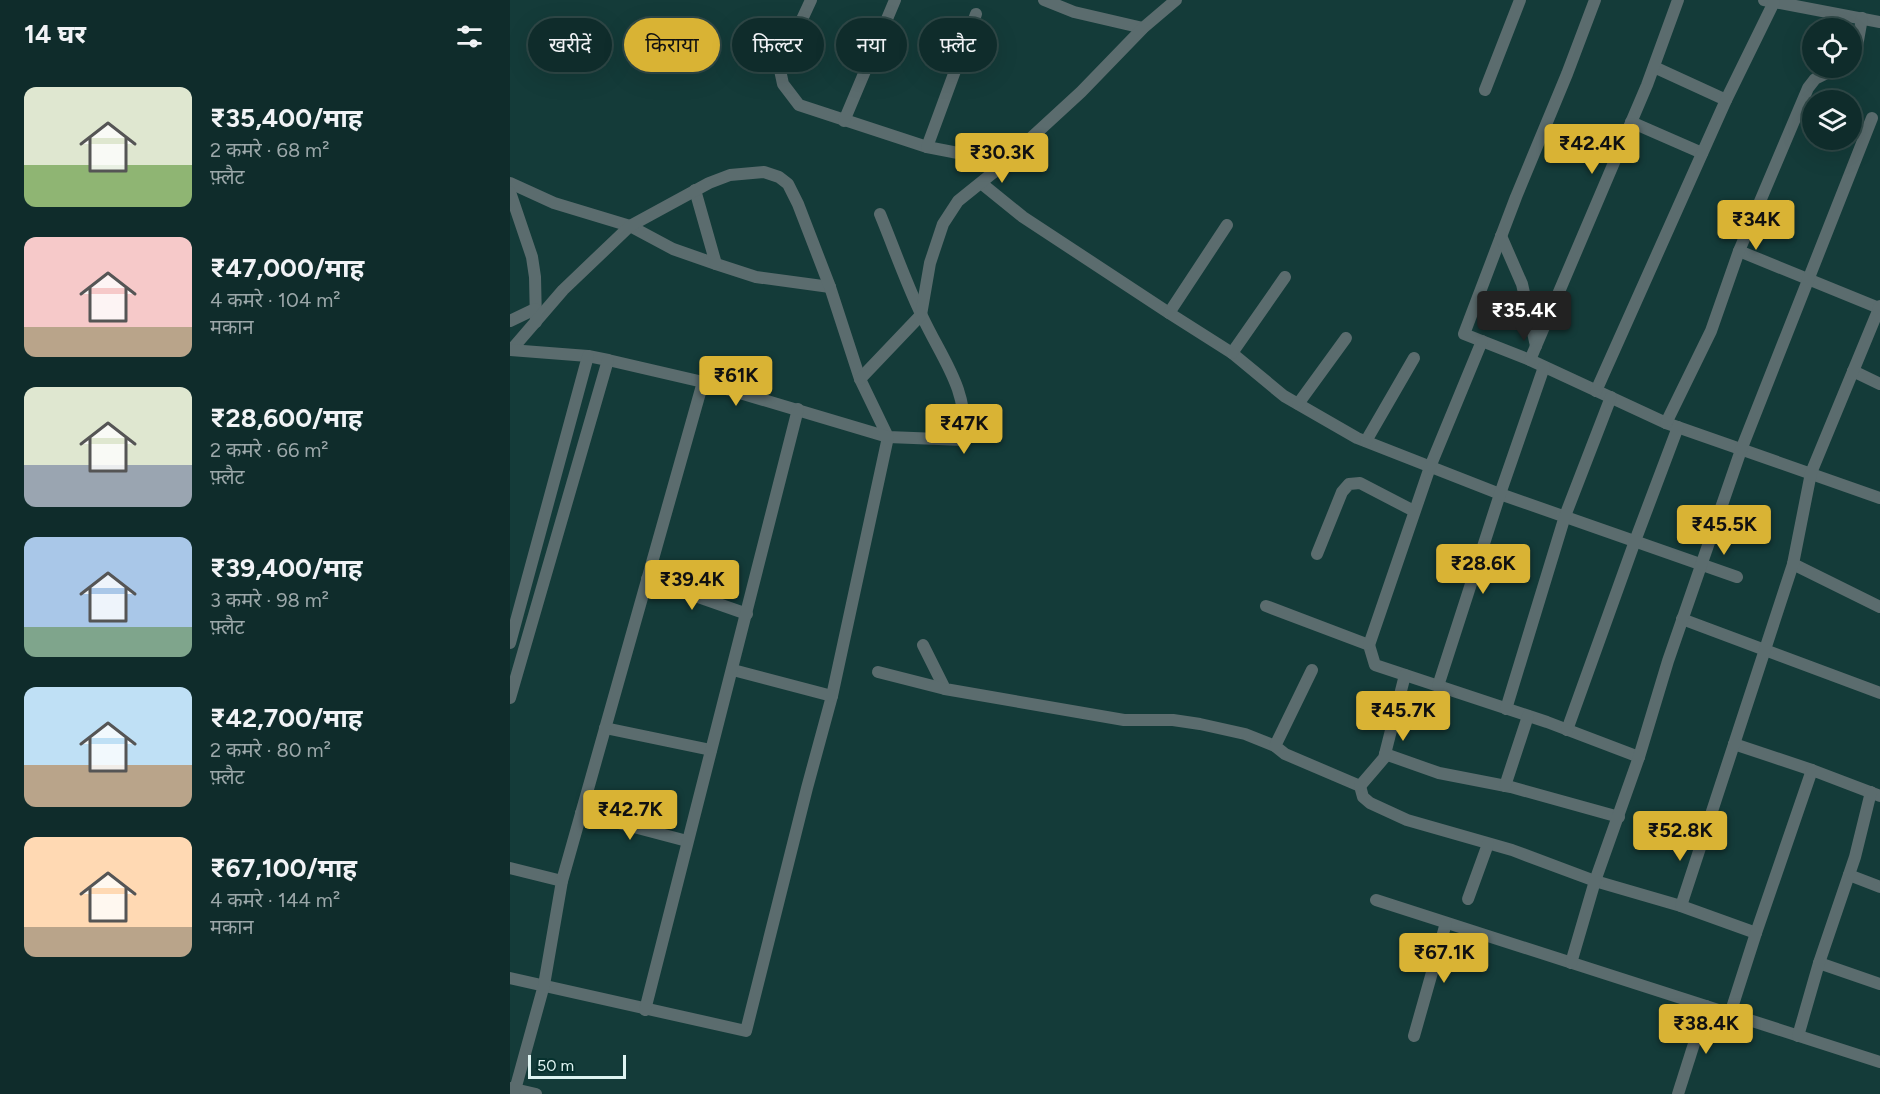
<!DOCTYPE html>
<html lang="hi">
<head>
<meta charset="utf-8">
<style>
	body { margin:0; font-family:Figtree,"Noto Sans Devanagari",sans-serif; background:#1d3837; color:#f1f3f6; height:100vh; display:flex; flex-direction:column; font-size:22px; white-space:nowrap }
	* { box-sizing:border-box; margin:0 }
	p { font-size:20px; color:#9ba7a9 }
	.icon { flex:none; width:33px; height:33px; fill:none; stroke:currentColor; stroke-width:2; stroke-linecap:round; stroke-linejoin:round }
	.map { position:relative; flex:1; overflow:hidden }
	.sheet { display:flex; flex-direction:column; background:#0f2c2b; width:510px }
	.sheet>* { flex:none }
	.hud { position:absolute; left:18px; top:18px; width:570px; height:54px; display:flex; gap:12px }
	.buttons { position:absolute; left:1292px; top:18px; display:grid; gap:12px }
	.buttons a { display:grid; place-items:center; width:60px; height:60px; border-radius:50%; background:#0f2c2b; box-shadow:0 6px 24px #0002,0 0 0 2px #2f4847; font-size:30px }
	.scale { position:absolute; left:18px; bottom:15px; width:98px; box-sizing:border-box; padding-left:6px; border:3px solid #dff4f2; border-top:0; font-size:16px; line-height:21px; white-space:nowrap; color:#dff4f2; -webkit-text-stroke:4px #07312e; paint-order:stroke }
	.price { position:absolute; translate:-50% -51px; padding:0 14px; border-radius:6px; background:#d9b334; color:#111; font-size:20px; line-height:39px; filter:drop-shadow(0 2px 3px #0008) }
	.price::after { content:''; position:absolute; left:50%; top:36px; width:18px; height:14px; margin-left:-9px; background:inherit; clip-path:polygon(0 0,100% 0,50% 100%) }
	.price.active { background:#222; color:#fff }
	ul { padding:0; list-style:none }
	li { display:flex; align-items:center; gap:18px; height:150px; padding:0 24px }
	li span { display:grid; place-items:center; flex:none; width:168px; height:120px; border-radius:12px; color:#555 }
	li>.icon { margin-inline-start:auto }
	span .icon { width:72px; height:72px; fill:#fffc; stroke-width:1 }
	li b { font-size:26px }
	h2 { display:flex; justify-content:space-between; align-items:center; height:72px; padding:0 24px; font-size:26px }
	.pill { padding:0 21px; border-radius:27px; background:#0f2c2b; box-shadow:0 6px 24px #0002,0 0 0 2px #2f4847; font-size:21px; line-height:54px }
	.pill.active { background:#d9b334; color:#111 }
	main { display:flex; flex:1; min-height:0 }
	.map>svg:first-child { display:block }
</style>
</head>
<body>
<main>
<section class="sheet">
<h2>14 घर<svg class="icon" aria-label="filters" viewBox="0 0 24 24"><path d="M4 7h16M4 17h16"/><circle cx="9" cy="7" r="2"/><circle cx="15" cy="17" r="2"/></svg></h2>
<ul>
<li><span style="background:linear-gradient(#dfe7d0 65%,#8fb573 0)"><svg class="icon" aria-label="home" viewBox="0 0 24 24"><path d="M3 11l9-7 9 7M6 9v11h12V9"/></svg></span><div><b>₹35,400/माह</b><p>2 कमरे · 68 m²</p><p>फ़्लैट</p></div></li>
<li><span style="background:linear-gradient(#f6c9c9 75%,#b9a48a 0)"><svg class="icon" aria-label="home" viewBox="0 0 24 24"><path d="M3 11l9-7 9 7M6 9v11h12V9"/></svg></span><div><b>₹47,000/माह</b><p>4 कमरे · 104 m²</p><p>मकान</p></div></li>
<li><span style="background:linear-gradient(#dfe7d0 65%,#9aa5b1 0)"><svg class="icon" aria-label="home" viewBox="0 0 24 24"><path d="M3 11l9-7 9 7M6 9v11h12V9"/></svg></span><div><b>₹28,600/माह</b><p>2 कमरे · 66 m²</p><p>फ़्लैट</p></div></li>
<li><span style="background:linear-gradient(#a9c7e8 75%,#7fa58c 0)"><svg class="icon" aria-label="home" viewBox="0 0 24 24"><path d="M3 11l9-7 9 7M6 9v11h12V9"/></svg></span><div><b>₹39,400/माह</b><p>3 कमरे · 98 m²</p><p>फ़्लैट</p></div></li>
<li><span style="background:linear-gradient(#bfe0f5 65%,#b9a48a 0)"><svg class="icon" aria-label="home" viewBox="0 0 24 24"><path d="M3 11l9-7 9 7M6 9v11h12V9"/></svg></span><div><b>₹42,700/माह</b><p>2 कमरे · 80 m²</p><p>फ़्लैट</p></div></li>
<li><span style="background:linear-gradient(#ffd9b3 75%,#b9a48a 0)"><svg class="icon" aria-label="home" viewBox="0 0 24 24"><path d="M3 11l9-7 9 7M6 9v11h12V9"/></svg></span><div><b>₹67,100/माह</b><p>4 कमरे · 144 m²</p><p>मकान</p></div></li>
</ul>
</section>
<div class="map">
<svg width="1370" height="1094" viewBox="0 0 1370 1094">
	<rect width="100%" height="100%" fill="#143b39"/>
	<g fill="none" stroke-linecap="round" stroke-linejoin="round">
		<g stroke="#5b6c6e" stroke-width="12">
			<polyline points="301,0 288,28 270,55 270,70 273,84 289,105 417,147 448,153 470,160 484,172"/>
			<polyline points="534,0 564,12 633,28"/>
			<polyline points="1085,0 1057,74 1006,197 954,334 1020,360 1156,423 1370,498"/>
			<polyline points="1254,0 1370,22"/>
			<polyline points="1341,61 1346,52 1352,18"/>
			<polyline points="1144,67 1216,100"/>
			<polyline points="975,90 1010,0"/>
			<polyline points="334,121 385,0"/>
			<polyline points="1121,122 1192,153"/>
			<polyline points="417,147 466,14"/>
			<polyline points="0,183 44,203 120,226 163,249 206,264 246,277 320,287"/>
			<polyline points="471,183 513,217 659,313"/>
			<polyline points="185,190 206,264"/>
			<polyline points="0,192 22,257 25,277 26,322"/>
			<polyline points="717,225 659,313 722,353 774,396 847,438 990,494 1227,577"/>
			<polyline points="991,236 1012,284 1026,346"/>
			<polyline points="1229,251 1369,308"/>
			<polyline points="0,321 25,309"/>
			<path d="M2 349 53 290 120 226 199 183 220 175 254 172 269 177 278 184 288 204 320 287 350 379 378 437 454 440C458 388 433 361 412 316 396 283 384 248 370 214"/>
			<polyline points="0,350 78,356 98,360 193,382 378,437 322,696 297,788 236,1031 0,978"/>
			<polyline points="722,353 775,277"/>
			<polyline points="1020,360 1137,85 1168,0"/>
			<polyline points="1343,371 1370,384"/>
			<polyline points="350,379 411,315 420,263 433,224 448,201 484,172 571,92 633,28 666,0"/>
			<polyline points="1086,391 1216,100 1264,2"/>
			<polyline points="788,404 836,338"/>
			<polyline points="1156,423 1201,331 1229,251 1298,88 1305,79 1327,68"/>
			<polyline points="856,441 904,358"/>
			<polyline points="807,554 832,492 839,484 850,483 904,511"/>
			<polyline points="1283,564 1370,607"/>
			<polyline points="137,579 237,614"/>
			<polyline points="756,606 859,645 865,665 1037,722 1129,757"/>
			<polyline points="1172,619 1370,693"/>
			<polyline points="0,643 78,356"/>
			<polyline points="413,645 435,689 614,720 663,720 690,724 735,734 765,746"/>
			<polyline points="859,645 920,467 972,341"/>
			<polyline points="223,670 322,696"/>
			<polyline points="802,670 765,746 775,754 850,786 853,797 860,803 897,820 1002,850 1085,881 1171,906"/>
			<polyline points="368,672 435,689"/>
			<polyline points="928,686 990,494 1034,367"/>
			<polyline points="0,698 98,360"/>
			<polyline points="996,709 1055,516 1101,397"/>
			<polyline points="95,728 201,750"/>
			<polyline points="1057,730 1125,541 1168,427"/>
			<polyline points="1224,744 1302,770"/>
			<polyline points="875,754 929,773 1001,787 1109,817"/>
			<polyline points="850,786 874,758 895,675"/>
			<polyline points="995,786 1018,716"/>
			<polyline points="71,813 177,841"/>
			<polyline points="0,868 52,881"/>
			<polyline points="1339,875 1370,887"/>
			<polyline points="958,899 978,844"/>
			<polyline points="866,900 1370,1062"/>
			<polyline points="1246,933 1171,906 1283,564 1301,473 1370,306"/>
			<polyline points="1061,963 1085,881 1129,757 1158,661 1231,450 1362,118"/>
			<polyline points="1309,963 1370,984"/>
			<polyline points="135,1010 288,409"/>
			<polyline points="1220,1014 1246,933 1302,770 1370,796"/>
			<polyline points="904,1036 936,923"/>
			<polyline points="1288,1036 1309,963 1345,857 1361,792"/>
			<polyline points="0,1088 26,1094"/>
			<polyline points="5,1090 34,985 52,881 193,382"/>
			<polyline points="1168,1094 1196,1006"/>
		</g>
	</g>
</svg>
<div class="buttons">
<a><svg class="icon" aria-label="locate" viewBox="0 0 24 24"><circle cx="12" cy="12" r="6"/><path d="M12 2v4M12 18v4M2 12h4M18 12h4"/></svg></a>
<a><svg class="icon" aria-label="layers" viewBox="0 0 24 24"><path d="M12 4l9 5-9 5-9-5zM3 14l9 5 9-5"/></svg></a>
</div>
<div class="scale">50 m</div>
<b class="price" style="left:1082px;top:175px">₹42.4K</b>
<b class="price" style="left:492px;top:184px">₹30.3K</b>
<b class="price" style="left:1246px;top:251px">₹34K</b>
<b class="price active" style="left:1014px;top:342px">₹35.4K</b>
<b class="price" style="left:226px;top:407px">₹61K</b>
<b class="price" style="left:454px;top:455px">₹47K</b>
<b class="price" style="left:1214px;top:556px">₹45.5K</b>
<b class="price" style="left:973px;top:595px">₹28.6K</b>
<b class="price" style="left:182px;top:611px">₹39.4K</b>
<b class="price" style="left:893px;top:742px">₹45.7K</b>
<b class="price" style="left:120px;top:841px">₹42.7K</b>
<b class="price" style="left:1170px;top:862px">₹52.8K</b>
<b class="price" style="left:934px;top:984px">₹67.1K</b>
<b class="price" style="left:1196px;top:1055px">₹38.4K</b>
<div class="hud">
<a class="pill">खरीदें</a>
<a class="pill active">किराया</a>
<a class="pill">फ़िल्टर</a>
<a class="pill">नया</a>
<a class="pill">फ़्लैट</a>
</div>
</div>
</main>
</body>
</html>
